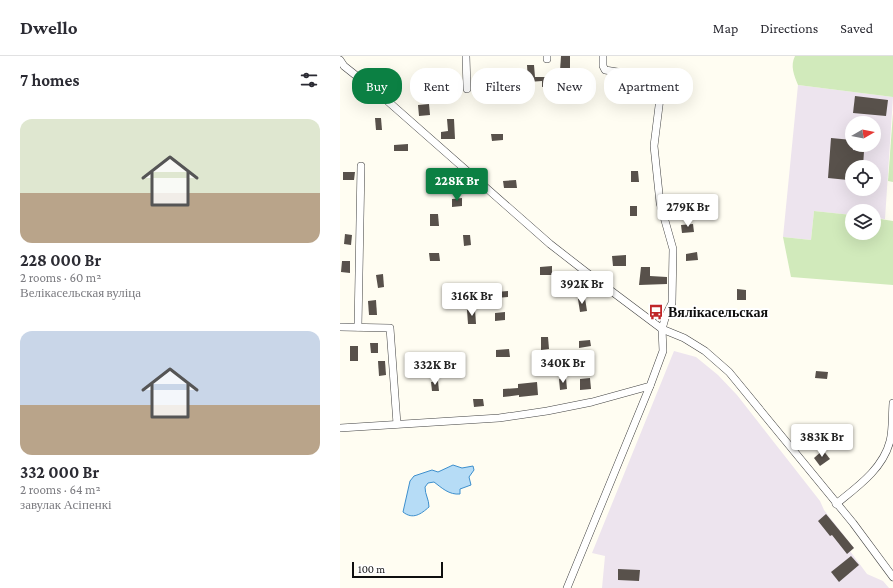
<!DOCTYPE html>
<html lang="en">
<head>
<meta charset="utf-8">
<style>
	body { margin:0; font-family:"Crimson Pro",serif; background:#f2f2f3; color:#2b2b33; height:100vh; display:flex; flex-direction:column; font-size:15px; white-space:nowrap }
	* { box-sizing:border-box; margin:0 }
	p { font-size:13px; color:#7c7c81 }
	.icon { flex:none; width:22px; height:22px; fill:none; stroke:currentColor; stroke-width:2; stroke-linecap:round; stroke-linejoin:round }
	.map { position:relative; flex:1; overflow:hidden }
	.side { display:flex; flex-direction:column; background:#fff; width:340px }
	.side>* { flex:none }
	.banner { position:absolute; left:12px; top:12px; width:380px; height:36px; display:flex; gap:8px }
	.needle { width:26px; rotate:81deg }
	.buttons { position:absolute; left:505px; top:60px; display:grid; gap:8px }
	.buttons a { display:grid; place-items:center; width:36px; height:36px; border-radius:50%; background:#fff; box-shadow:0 4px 16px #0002; font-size:20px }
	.scale { position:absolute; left:12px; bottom:10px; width:91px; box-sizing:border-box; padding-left:4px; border:2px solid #0f0f0f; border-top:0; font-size:11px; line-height:14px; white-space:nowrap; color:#0f0f0f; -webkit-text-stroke:3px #fff; paint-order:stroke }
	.price { position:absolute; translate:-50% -34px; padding:0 9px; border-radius:4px; background:#fff; color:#222; font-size:13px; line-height:26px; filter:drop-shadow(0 1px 2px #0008) }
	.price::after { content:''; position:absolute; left:50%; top:24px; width:12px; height:9px; margin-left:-6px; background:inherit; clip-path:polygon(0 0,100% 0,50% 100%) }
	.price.current { background:#0b8043; color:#fff }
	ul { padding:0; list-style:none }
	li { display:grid; align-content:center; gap:8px; height:212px; padding:0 20px }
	li span { display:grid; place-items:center; height:124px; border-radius:12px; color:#555 }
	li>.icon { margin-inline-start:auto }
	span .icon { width:72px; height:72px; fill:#fffc; stroke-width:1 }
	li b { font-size:17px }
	h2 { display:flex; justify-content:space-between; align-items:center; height:48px; padding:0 20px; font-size:17px }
	.tag { padding:0 14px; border-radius:16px; background:#fff; box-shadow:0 4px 16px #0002; font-size:14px; line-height:36px }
	.tag.current { background:#0b8043; color:#fff }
	header { display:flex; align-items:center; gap:24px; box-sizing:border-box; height:56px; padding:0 20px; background:#fff; border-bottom:1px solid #e1e1e2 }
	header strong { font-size:19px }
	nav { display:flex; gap:22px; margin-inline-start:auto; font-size:14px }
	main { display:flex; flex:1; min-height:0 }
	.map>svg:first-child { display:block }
</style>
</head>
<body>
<header>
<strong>Dwello</strong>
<nav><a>Map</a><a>Directions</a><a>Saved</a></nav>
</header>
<main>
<section class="side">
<h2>7 homes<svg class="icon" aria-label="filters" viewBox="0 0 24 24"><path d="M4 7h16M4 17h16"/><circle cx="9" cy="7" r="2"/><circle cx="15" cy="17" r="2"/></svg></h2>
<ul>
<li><span style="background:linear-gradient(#dfe7d0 60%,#b9a48a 0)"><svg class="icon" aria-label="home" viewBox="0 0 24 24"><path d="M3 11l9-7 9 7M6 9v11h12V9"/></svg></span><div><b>228 000 Br</b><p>2 rooms · 60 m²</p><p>Велікасельская вуліца</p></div></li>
<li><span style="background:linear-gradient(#c9d6e8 60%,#b9a48a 0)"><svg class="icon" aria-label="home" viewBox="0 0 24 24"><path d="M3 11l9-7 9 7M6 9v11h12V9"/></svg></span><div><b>332 000 Br</b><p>2 rooms · 64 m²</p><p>завулак Асіпенкі</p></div></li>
</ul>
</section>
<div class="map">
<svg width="553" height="532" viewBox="0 0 553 532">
	<rect width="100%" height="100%" fill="#fffdf2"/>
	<g fill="#ede4ee" fill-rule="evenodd">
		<path d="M458 29 553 41 545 163 534 162V155H512V159L474 155 471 184 443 181ZM512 67H534V89H512ZM512 111H534V133H512Z"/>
		<polygon points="334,295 356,301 378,319 397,339 480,445 484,454 514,492 510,495 527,518 543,525 549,532 262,532 265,500 252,497"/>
	</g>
	<g fill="#d1eabb">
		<path d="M455 0H553V41L458 29C454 19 450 10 455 0Z"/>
		<polygon points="553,57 553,126 548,125"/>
		<polygon points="474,155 512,159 512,177 534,177 534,162 553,165 553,229 451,221 443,181 471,184"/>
	</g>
	<path fill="#b6dcf6" stroke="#3d8fcd" d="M113 409 122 412 133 410 134 414 129 421 131 429 120 433V438C109 439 102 432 94 426L88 427 85 431C85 439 89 443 89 451 81 458 73 464 63 456L70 425 74 420 92 414 98 416Z"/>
	<g fill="#58514b">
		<polygon points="221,0 230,0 230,15 220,15"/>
		<polygon points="187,9 194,9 195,21 209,21 209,30 202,31 202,25 188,26"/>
		<polygon points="115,23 116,33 104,33 103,24"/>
		<polygon points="515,40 548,44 546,60 513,57"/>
		<polygon points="89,48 90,59 79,60 78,49"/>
		<polygon points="35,62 41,62 42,74 36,74"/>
		<polygon points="107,63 114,63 115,83 101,83 101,76 108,75"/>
		<polygon points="151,78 163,78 163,84 152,85"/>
		<polygon points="491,82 512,84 513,94 524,95 523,111 512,111 512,119 509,119 508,124 488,122"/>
		<polygon points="68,88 68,95 54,95 54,89"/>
		<polygon points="291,115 298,115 299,126 291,126"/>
		<polygon points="3,116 15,116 14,124 3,124"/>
		<polygon points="176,124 177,132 164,132 163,125"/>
		<polygon points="122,142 122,150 112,151 112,143"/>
		<rect x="290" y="150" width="7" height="10"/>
		<polygon points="90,158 98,158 99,170 90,170"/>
		<polygon points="353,168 354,176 342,177 341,169"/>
		<polygon points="5,178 12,179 11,189 4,188"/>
		<polygon points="123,179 130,179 131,189 124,190"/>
		<polygon points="357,196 358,204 346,205 346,198"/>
		<polygon points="89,197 99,197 100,205 90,205"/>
		<polygon points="286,199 286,210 273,210 272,200"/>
		<polygon points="2,205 10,205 10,217 1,216"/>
		<polygon points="212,210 212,219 200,219 200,211"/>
		<polygon points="301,211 310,211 310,220 327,221 327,228 299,229"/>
		<polygon points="43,218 44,231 38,232 36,219"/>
		<polygon points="397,233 406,234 406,244 397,244"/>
		<polygon points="168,235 168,241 156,242 156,236"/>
		<polygon points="245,242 247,255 240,256 238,243"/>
		<polygon points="36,244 37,259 29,259 28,245"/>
		<polygon points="135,253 136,268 128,268 127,254"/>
		<polygon points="165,256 165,264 155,265 155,257"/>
		<polygon points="201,281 208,281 209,293 201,294"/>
		<polygon points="250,284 251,290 239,292 239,285"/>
		<polygon points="30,287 38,287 38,297 31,297"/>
		<rect x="10" y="290" width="8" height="15"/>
		<polygon points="169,293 170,301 156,301 156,294"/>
		<polygon points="38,305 45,305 46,319 39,320"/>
		<polygon points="476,315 488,316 487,323 475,322"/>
		<polygon points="226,322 227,333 220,334 219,323"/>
		<polygon points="250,322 251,333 240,334 240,323"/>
		<polygon points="98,325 99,335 92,335 91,326"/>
		<polygon points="197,326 198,339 179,341 179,339 163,341 163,333 178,332 178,328"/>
		<polygon points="133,343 143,343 144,350 134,351"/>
		<polygon points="475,374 477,386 469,387 467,376"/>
		<polygon points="483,394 490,403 480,410 474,402"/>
		<polygon points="486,458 514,492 507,498 492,479 490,480 478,465"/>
		<polygon points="511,500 519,509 499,526 491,516"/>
		<polygon points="278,513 300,514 299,525 278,524"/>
	</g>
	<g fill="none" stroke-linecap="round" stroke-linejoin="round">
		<g stroke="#424242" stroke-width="8">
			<g id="street">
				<polyline points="126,0 127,33"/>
				<polyline points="207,0 207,3"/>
				<polyline points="0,4 4,10 43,41 210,188 246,216 322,273 344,282 365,295 389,316 513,467 553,521"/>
				<polyline points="0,271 50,272 57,368"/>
				<polyline points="18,271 21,110"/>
				<polyline points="0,372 159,362 207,355 252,346 310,330 323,295 322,273 326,259 332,247 333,193 320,147 314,90 321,34 320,27 315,22 265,14 263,10 263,0"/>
				<path d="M496 448C517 431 543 413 550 385 553 373 552 359 553 347"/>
				<polyline points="227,532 310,330"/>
			</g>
		</g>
		<use href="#street" stroke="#fff" stroke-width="7"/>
	</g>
	<defs>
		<g id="bus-bare" transform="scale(1.2)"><path d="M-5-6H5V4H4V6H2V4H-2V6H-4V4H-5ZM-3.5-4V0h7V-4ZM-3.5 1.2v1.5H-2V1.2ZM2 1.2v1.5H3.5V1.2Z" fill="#c02728" stroke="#fff" stroke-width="2.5" paint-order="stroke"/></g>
	</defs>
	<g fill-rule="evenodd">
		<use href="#bus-bare" x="316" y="256"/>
	</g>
	<g text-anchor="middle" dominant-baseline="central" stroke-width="4" stroke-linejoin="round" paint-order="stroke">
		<g font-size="14" font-weight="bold" fill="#0f0f0f" stroke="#fff" text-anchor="start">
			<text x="328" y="256">Вялікасельская</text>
		</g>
	</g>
</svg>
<div class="buttons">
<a><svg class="needle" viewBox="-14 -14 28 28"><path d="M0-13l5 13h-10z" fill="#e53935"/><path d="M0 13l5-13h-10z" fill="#7c7c81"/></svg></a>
<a><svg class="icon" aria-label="locate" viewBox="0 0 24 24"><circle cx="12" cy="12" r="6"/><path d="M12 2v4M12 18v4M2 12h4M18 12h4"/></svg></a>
<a><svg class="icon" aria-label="layers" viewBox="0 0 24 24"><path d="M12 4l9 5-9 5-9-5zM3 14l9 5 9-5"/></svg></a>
</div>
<div class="scale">100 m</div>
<b class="price current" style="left:117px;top:146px">228K Br</b>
<b class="price" style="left:348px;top:172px">279K Br</b>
<b class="price" style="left:242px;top:249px">392K Br</b>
<b class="price" style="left:132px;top:261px">316K Br</b>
<b class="price" style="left:223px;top:328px">340K Br</b>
<b class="price" style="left:95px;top:330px">332K Br</b>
<b class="price" style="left:482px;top:402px">383K Br</b>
<div class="banner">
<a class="tag current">Buy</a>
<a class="tag">Rent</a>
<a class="tag">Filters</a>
<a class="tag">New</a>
<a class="tag">Apartment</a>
</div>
</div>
</main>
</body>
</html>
